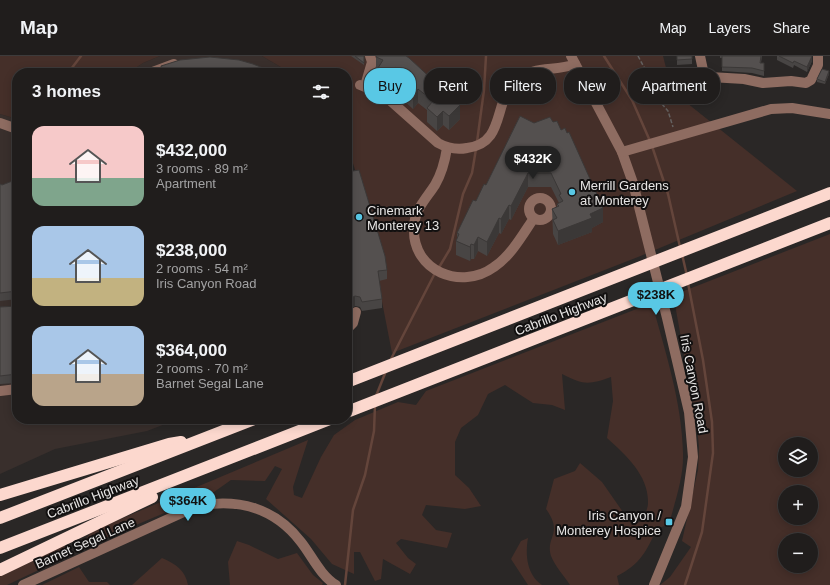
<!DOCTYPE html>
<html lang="en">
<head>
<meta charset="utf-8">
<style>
	body { margin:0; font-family:Helvetica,sans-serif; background:#2d2a29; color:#f1f3f6; height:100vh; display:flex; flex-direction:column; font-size:15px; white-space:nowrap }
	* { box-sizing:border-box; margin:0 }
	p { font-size:13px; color:#a2a2a3 }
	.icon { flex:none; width:22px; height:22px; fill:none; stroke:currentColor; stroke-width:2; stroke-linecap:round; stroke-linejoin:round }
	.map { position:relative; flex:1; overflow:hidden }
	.details { position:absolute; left:12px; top:12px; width:340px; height:356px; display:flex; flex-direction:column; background:#201d1c; border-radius:16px; box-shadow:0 2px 10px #0003,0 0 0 1px #3d3b3b }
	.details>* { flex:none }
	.top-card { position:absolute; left:364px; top:12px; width:380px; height:36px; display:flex; gap:8px }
	.fabs { position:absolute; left:778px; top:381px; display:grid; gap:8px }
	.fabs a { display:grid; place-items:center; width:40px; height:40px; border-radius:50%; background:#201d1c; box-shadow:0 2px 10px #0003,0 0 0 1px #3d3b3b; font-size:20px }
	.price { position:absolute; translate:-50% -34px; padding:0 9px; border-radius:14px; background:#59c8e5; color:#111; font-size:13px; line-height:26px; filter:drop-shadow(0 1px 2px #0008) }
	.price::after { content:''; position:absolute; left:50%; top:24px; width:12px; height:9px; margin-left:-6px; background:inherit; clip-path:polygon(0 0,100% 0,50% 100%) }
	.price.active { background:#222; color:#fff }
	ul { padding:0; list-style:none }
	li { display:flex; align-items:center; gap:12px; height:100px; padding:0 20px }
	li span { display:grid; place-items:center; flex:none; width:112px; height:80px; border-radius:12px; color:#555 }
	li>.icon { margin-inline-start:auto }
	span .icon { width:48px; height:48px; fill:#fffc; stroke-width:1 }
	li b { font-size:17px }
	h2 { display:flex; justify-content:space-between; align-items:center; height:48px; padding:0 20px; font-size:17px }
	.chip { padding:0 14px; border-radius:16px; background:#201d1c; box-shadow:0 2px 10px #0003,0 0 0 1px #3d3b3b; font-size:14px; line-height:36px }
	.chip.active { background:#59c8e5; color:#111 }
	header { display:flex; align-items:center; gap:24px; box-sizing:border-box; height:56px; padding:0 20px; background:#201d1c; border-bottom:1px solid #3d3b3b }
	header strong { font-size:19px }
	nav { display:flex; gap:22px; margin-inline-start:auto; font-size:14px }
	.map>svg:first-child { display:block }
</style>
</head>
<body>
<header>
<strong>Map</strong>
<nav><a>Map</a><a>Layers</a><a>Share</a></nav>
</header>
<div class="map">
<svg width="830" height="529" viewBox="0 0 830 529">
	<rect width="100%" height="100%" fill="#2a2726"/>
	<g fill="#392f2c">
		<polygon points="160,0 262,0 291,17 128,17 143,7"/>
		<polygon points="0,58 17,63 17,363 178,363 147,375 55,393 0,418"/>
	</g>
	<g fill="#452f29" fill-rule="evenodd">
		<polygon points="0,0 160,0 143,7 128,17 17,17 17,63 0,58"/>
		<polygon points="262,0 663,0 672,35 797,135 638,201 392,297 378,225 381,197 347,88 347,17 291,17"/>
		<path d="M830 178V529H660L670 521 691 491 682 485 698 414 699 391 697 371 674 243 676 238ZM785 388H811V414H785ZM785 436H811V462H785ZM785 484H811V510H785Z"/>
		<path d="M652 247C665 295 682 346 683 397 684 420 675 446 669 468L657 473C646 495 641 508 617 520L619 529H570C564 520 555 510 551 500 545 481 564 478 546 453L554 423 575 415 580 407 602 426 632 469 642 465C644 460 648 453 648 447 649 420 626 399 607 382L613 345 611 321C589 329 583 329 562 318L565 354 552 349 533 347 505 329 488 338 478 359 461 372 455 386V419L469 432 481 450 465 453 426 449 422 459 436 474 452 477 447 492 401 483 396 487 408 502 416 508 410 518 383 503 381 523 375 525 360 496H354V518L332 508 311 483 266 443 282 413 275 410 265 425 231 424 214 436 91 488 85 484 92 475 308 384 293 431 294 439 302 442 321 401 334 379 355 364 398 346 416 349 426 335Z"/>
		<path d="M528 482C525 499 527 519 542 529H528L511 503 521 485Z"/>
		<polygon points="237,485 249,489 278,503 297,497 313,519 323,527 322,529 230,529 228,506"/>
		<polygon points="63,490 70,493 64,502 7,529 0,529 0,520"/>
		<path d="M162 502C176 508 185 514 188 529H132Z"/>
		<polygon points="79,511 89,526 107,526 110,529 42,529"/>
	</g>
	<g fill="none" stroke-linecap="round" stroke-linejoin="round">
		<g stroke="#64453b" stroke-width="2.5">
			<polyline points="604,0 632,44 650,85"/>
			<polyline points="68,17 81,0"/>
			<polyline points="477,86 484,34 486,0"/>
			<polyline points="652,90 668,138 680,191"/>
			<polyline points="682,198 687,220"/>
			<polyline points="438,213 450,193 463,138 472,117 476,93"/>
			<polyline points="391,303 435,217"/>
			<polyline points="376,340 386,315"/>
			<polyline points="345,529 353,454 365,419 374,375 375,349"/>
			<polyline points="685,529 702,476 713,397 712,366 703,304 688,227"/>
		</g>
		<g stroke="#656261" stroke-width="1.5" stroke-dasharray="4 2" stroke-linecap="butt">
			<polyline points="638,0 651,24 657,42 668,55 673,71"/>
			<polyline points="282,17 289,14 307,17"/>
		</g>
		<g stroke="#8e6c61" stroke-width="10">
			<polyline points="571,0 622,96 633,127 667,262 689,356 693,401 686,451 654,529"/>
			<polyline points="700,0 703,14 710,21 744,23 763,27 791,25 806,27 811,24 818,9 818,0"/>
			<polyline points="150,17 174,8"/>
			<path d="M360 29 384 39 438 87C447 92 457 94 467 92 507 87 492 44 517 24 534 9 556 16 575 8"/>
			<polyline points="365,30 372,6 370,0"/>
			<polyline points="0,67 17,73"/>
			<path d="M447 92C445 105 442 117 435 129 426 143 414 154 414 172 412 215 461 235 494 211 511 200 523 178 534 162"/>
			<polyline points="622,96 771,53 792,52 830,58"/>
			<circle cx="540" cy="153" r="11"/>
			<polyline points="347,273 353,267 356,256"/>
			<polyline points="0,335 17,333"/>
			<path d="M23 529 197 450C238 442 275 452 301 486 312 500 320 519 336 529"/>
		</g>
		<g stroke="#fcd8ce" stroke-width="12">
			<polyline points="347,326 830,137"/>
			<polyline points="347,356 830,167"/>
			<polyline points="0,439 169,388 181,386"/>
			<polyline points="0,462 254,363"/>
			<polyline points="0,492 330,363"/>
			<polyline points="0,514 152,441"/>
		</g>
	</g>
	<g fill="#484544">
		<polygon points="351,0 364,0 364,9"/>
		<polygon points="406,0 460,63 449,74 443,69 437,75 427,66 427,54 418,47 413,53 403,44 403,32 395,25 390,33 378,26 378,16 376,15 376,1"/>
		<polygon points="677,0 692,0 692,8 677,9"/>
		<polygon points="720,0 762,0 761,7 764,7 764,20 752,17 722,15 722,2 720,2"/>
		<polygon points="777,0 811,0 812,5 807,16 794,9 793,12 777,4"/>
		<polygon points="829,18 825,28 817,26 817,23"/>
		<polygon points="520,60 603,166 592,172 592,176 558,189 553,178 552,153 557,151 557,148 559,147 551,131 528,131 511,164 509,163 501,178 499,177 487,200 478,195 474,203 471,203 470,205 456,199 456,185 457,183 457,177 476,145 486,129"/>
		<polygon points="347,116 387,214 387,223 379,225 382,243 382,252 362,255 360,251 355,250 351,252 349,258 347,258"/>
		<polygon points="17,124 17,243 0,245 0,128 2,129"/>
		<polygon points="17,250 17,327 0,328 0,251"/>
	</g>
	<g fill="#3b3837">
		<polygon points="812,0 812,5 807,16 807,11"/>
		<polygon points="395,11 395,25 390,33 390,19"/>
		<polygon points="829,15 829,18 825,28 825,26"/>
		<polygon points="418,33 418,47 413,53 413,39"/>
		<polygon points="460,49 460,63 449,74 449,60"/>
		<polygon points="443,55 443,69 437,75 437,61"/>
		<polygon points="528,117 528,131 511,164 511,150"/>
		<polygon points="509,149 509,163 501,178 501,163"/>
		<polygon points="603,152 603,166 592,172 592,176 558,189 558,175 590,158"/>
		<polygon points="499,162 499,177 487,200 487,186"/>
		<polygon points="478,181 478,195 474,203 474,189"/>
		<polygon points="471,188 471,203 470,205 470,191"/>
		<polygon points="355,240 355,250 351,252 349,258 349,248 351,242"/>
	</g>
	<g fill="#54504f" stroke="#3b3837">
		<polygon points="355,0 364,0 364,7"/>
		<polygon points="377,0 406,0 409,2 460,49 449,60 443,55 437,61 427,52 433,45 418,33 413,39 403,30 409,23 395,11 390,19 378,12 383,4 376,1"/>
		<polygon points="677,0 692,0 692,3 677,4"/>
		<polygon points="722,0 761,0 760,7 764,7 764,15 752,12 722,11"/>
		<polygon points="779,0 812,0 807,11 794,5 793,7"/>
		<polygon points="210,1 239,4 253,8 271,15 273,17 162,17 161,10 180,4"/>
		<polygon points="822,13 829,15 825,26 817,23"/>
		<polygon points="520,60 534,67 550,61 553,66 557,65 561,74 565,72 567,77 569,76 603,152 590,158 592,162 558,175 553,164 557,162 552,153 559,150 557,148 563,145 559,139 561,138 551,117 528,117 511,150 509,149 501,163 499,162 487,186 478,181 474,189 471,188 470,191 456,185 459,178 457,177 473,144 476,145 484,128 486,129"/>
		<polygon points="359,114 385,200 387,214 378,215 382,243 362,246 360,241 355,240 351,242 349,248 347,248 347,116"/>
		<polygon points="15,124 17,124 17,235 0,237 0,128 2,129"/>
		<polygon points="17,250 17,318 0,320 0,251"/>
	</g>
	<g fill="#59c8e5" stroke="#121010" stroke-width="1.5">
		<circle cx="572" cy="136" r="4"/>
		<circle cx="359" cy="161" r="4"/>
		<rect x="665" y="462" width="8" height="8" rx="2"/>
	</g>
	<g text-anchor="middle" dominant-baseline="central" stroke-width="4" stroke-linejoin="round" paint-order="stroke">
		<g font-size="13" fill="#e7e5e4" stroke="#121010" text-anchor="start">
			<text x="580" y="129">Merrill Gardens<tspan x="580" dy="15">at Monterey</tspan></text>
			<text x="367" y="154">Cinemark<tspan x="367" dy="15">Monterey 13</tspan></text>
			<text x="661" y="459" text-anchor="end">Iris Canyon /<tspan x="661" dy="15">Monterey Hospice</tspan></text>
		</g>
		<g font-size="13" fill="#e7e5e4" stroke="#121010">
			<text transform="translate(561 258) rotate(-21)">Cabrillo Highway</text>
			<text transform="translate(694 328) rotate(79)">Iris Canyon Road</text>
			<text transform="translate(93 441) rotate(-21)">Cabrillo Highway</text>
			<text transform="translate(85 487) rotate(-24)">Barnet Segal Lane</text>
		</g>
	</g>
</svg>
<div class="fabs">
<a><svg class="icon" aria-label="layers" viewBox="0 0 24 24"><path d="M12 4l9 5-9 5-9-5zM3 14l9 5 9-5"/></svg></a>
<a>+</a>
<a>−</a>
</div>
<b class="price active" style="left:533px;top:124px">$432K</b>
<b class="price" style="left:656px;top:260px">$238K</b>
<b class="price" style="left:188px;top:466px">$364K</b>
<div class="top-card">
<a class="chip active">Buy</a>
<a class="chip">Rent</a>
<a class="chip">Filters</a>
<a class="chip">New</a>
<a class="chip">Apartment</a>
</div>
<section class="details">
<h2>3 homes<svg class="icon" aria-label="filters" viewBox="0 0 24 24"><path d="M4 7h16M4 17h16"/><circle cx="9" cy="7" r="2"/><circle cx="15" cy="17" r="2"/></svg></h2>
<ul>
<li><span style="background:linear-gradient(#f6c9c9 65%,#7fa58c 0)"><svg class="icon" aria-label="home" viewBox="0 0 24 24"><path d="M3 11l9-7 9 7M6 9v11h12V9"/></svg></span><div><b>$432,000</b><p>3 rooms · 89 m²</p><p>Apartment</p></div></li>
<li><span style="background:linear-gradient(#a9c7e8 65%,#c2b280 0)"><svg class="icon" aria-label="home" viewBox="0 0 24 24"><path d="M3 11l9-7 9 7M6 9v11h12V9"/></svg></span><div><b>$238,000</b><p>2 rooms · 54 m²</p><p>Iris Canyon Road</p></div></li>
<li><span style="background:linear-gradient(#a9c7e8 60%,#b9a48a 0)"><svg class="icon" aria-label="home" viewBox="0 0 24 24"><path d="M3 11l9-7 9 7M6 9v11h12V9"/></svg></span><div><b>$364,000</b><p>2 rooms · 70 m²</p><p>Barnet Segal Lane</p></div></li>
</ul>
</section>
</div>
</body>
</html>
